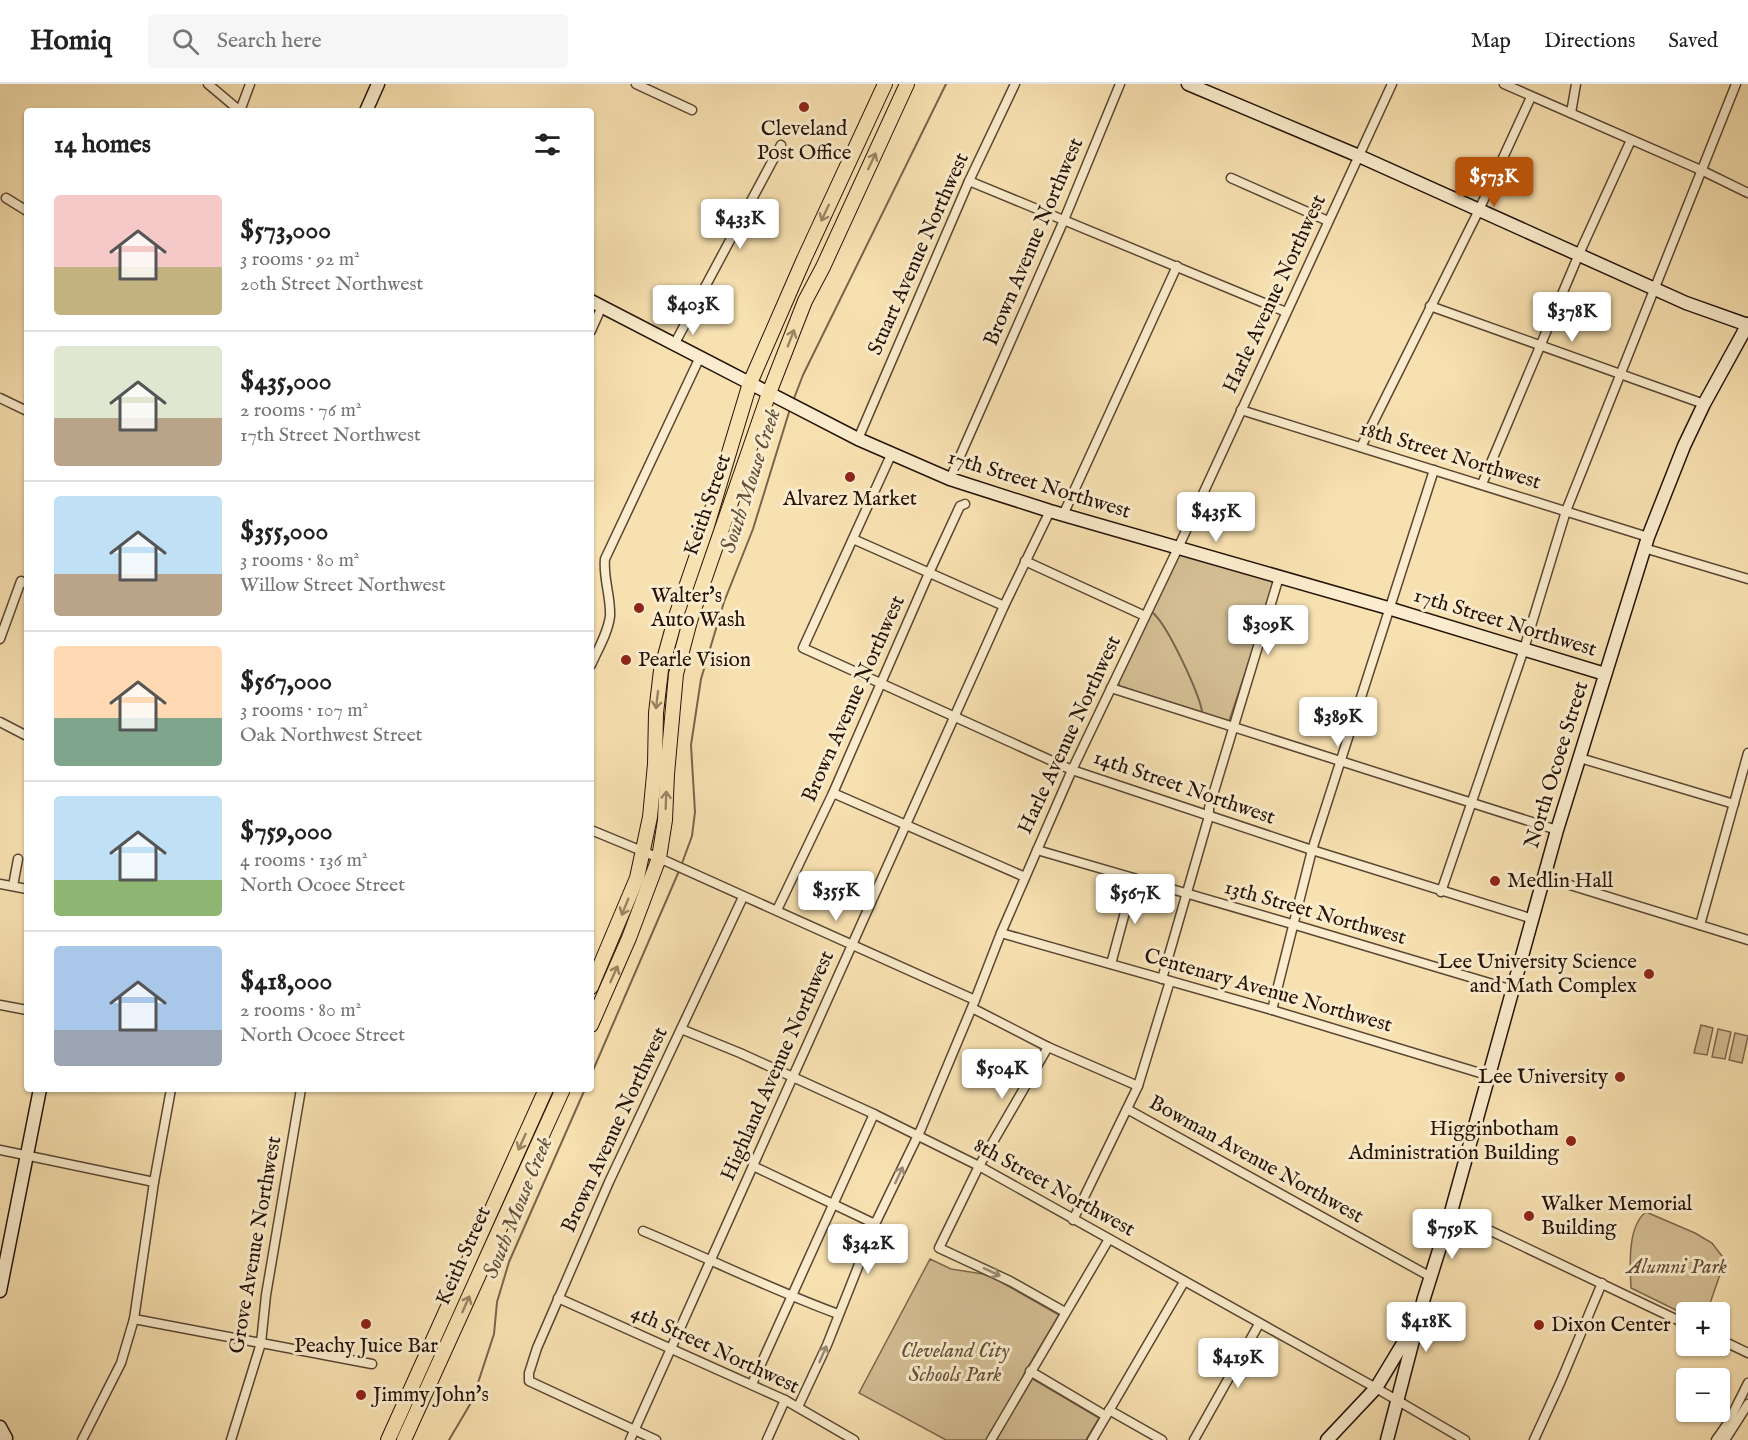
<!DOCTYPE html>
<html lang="en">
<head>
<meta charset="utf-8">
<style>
	body { margin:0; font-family:"IM FELL English",serif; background:#f6f6f6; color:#222; height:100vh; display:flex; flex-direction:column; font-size:22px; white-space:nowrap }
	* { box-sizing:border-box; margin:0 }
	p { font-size:20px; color:#767676 }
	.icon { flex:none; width:33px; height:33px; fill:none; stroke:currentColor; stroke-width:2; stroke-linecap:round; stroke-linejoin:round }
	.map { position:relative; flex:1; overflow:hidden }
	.sheet { position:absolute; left:24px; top:24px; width:570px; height:984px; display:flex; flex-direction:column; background:#fff; border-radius:6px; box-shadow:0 2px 4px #0004 }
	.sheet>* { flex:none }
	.buttons { position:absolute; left:1676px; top:1218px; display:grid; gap:12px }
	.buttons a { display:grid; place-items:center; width:54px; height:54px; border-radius:6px; background:#fff; box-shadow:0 2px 4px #0004; font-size:30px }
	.price { position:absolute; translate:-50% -51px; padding:0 14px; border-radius:6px; background:#fff; color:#222; font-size:20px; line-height:39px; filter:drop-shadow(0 2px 3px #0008) }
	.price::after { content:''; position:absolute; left:50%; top:36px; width:18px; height:14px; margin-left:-9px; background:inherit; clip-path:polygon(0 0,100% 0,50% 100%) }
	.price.on { background:#b45309; color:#fff }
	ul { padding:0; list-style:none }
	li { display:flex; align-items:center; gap:18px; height:150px; padding:0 30px }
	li+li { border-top:2px solid #e0e0e0 }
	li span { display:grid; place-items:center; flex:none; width:168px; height:120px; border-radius:6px; color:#555 }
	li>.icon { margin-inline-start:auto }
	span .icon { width:72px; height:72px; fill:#fffc; stroke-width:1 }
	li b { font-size:26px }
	h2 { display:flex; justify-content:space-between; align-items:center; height:72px; padding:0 30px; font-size:26px }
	header { display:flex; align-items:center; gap:36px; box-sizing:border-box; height:84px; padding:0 30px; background:#fff; border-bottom:2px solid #e0e0e0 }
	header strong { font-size:28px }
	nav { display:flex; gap:33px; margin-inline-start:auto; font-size:21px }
	.search { width:420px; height:54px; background:#f6f6f6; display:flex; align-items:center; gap:15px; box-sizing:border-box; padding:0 21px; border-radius:6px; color:#767676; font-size:22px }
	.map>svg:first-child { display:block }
</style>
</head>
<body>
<header>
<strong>Homiq</strong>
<div class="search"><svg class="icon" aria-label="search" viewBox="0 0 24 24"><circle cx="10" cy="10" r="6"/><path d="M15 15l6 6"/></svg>Search here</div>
<nav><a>Map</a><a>Directions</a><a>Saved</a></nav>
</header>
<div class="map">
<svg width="1748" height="1356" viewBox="0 0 1748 1356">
	<rect width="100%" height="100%" fill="#f8e1b1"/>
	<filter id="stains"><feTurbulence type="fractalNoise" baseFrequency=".00333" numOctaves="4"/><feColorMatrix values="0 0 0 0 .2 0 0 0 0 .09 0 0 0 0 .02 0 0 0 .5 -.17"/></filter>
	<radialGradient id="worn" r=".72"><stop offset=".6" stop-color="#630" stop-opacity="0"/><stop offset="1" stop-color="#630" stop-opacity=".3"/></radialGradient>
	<g fill="#d4be94" stroke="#7c684e" stroke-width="1.5">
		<polygon points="1181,470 1270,495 1273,497 1273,506 1229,637 1119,602 1119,596 1178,471"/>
		<polygon points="1701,941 1713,944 1707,971 1694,969"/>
		<polygon points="1718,945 1731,948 1725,975 1712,973"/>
		<polygon points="1735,949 1748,952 1742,979 1729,976"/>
		<path d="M1646 1128 1695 1149 1712 1159 1725 1176 1707 1228H1686V1231L1631 1204C1630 1183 1627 1142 1646 1128Z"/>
		<polygon points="930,1175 951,1185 983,1190 994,1194 1059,1231 1024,1290 1099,1334 1086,1356 946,1356 859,1309"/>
	</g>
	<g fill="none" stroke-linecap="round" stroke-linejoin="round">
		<g stroke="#78654c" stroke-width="2">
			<polyline points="793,317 803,291 946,0"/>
			<path d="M1153 529C1168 542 1198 607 1202 627"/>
			<polyline points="681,782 692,752 695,728 691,661 701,595 724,518 753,445 790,325"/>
			<polyline points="591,991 679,787"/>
			<polyline points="449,1356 472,1317 494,1250 497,1218 509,1178 585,1005"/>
		</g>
		<g stroke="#594633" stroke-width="11">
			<g id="street">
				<polyline points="208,0 240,27"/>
				<polyline points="636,0 692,26"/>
				<polyline points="1504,0 1703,87 1748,109"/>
				<polyline points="240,27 250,0"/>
				<polyline points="1571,29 1576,0"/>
				<polyline points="1231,94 1328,137"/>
				<polyline points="969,97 1286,228"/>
				<polyline points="6,114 27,127"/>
				<polyline points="1430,222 1704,320"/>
				<polyline points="591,247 602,222"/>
				<polyline points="675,259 781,61"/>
				<polyline points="0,314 27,327"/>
				<polyline points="1241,326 1648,453"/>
				<polyline points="858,355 969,97 1015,0"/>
				<polyline points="1361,363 1479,126 1531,13"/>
				<polyline points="891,371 803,564 1072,686 1312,766 1533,835"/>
				<polyline points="950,395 1064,136 1120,0"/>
				<polyline points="1482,400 1579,170 1631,56"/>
				<polyline points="1063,431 1177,182"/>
				<polyline points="853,455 1004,522"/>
				<polyline points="1644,464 1748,495"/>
				<polyline points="1025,477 1145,532"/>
				<polyline points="0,555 21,497 27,500"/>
				<path d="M591 581C598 565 608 549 610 532 611 513 603 494 605 475L700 273"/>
				<polyline points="1111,604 1557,746"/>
				<polyline points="0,638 27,652"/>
				<polyline points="1580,674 1734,720"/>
				<polyline points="833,709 1025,793"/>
				<polyline points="591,746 659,774 975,916"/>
				<polyline points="1037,766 1292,840 1513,906"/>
				<polyline points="1544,793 1748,856"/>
				<polyline points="0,800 27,805"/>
				<polyline points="13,802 18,775"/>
				<polyline points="1441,808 1524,565 1566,427 1736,0"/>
				<polyline points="777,826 833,709 929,489 960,422 965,420"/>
				<polyline points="1700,841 1748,669"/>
				<polyline points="1001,849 1272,926 1490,992"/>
				<polyline points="1111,880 1134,795"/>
				<polyline points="1162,895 1209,732 1209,724 1279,493"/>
				<polyline points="0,921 27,926"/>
				<polyline points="972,924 1048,963 1138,1002"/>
				<polyline points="1272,926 1312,766 1434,386"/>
				<polyline points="681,945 740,969 874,1030 979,1082 1376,1304 1465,1356"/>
				<polyline points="1048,963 979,1082 939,1164 1010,1197 1065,1228"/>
				<polyline points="1127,1025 1431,1193"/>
				<polyline points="0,1066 154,1098"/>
				<polyline points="753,1082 875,1140"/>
				<polyline points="1451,1128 1686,1240"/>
				<polyline points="1073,1136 1138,1002 1170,897"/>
				<path d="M643 1147C708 1174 772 1206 838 1230"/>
				<polyline points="558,1214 785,1316 854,1356"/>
				<polyline points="134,1235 372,1280"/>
				<polyline points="1719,1255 1748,1269"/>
				<polyline points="1030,1287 1106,1332"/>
				<polyline points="752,1300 874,1030"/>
				<polyline points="798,1323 827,1261 875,1140 921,1045 975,916 1001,849 1072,686 1178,464 1392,0"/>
				<polyline points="1109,1326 1162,1356"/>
				<polyline points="82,1356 121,1279 134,1235 154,1098 171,1005"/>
				<polyline points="231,1356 261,1259 266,1211 301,1005"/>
				<polyline points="630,1356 1004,522 1050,427"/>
				<polyline points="656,1356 529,1297 529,1289 537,1264 609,1098 743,813"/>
				<polyline points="767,1356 785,1316"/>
				<polyline points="991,1356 1109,1155"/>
				<polyline points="1092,1356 1184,1198"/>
				<polyline points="1194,1356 1259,1240"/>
				<polyline points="1534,1356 1561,1297 1602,1199"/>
				<polyline points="1716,1356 1728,1339 1748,1299"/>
				<polyline points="1725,1356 1748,1320"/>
			</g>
		</g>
		<g stroke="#241309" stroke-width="15">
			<g id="secondary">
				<polyline points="1188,0 1359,72 1686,219 1748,241"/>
				<polyline points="366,27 378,0"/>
				<polyline points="591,217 858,355 950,395 1050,427 1388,524 1605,590"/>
				<polyline points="0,1207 40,1005"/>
				<polyline points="0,1343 6,1354"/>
				<polyline points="1327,1356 1376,1304 1411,1246"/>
				<polyline points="1387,1356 1424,1214 1451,1128 1557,746 1648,453 1684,362 1704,320 1748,240"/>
			</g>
		</g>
		<g stroke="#241309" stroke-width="16">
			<g id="primary">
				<polyline points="591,903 637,794 650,733 655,680 656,629 661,586 676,532 707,442 750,299 804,175 885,0"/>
				<polyline points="591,941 629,854 659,774 665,736 667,690 676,590 690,537 769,309 805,217 823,183 907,0"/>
				<polyline points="388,1356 546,1005"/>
				<polyline points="404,1356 563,1005"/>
			</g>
		</g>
		<use href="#street" stroke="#faeccc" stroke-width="8"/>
		<use href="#secondary" stroke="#faeccc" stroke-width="12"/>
		<use href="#primary" stroke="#f8e1b1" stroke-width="14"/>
	</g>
	<defs><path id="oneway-shaft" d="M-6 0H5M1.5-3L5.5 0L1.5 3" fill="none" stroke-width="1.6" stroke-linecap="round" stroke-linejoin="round" transform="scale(1.5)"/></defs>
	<g stroke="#998465">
		<use href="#oneway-shaft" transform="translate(872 77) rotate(-65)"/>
		<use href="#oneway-shaft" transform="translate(825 129) rotate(115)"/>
		<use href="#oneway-shaft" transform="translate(791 254) rotate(-69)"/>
		<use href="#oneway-shaft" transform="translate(657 616) rotate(97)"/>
		<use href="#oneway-shaft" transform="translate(666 716) rotate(-88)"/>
		<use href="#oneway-shaft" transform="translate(625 823) rotate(112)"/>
		<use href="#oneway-shaft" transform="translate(614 890) rotate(-66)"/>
		<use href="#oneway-shaft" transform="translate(522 1058) rotate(114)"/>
		<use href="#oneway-shaft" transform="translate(466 1220) rotate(-66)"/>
	</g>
	<g stroke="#9a8a74">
		<use href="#oneway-shaft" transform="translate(899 1091) rotate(-65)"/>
		<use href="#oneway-shaft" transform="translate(992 1188) rotate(25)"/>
		<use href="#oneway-shaft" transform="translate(823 1270) rotate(-66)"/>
	</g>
	<g fill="#8f2418" stroke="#faeccc" stroke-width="2">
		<circle cx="804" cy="23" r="6"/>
		<circle cx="850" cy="393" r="6"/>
		<circle cx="639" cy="524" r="6"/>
		<circle cx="626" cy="576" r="6"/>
		<circle cx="1495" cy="797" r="6"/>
		<circle cx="1649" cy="890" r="6"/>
		<circle cx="1620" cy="993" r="6"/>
		<circle cx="1571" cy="1057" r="6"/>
		<circle cx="1529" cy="1132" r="6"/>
		<circle cx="366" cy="1240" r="6"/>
		<circle cx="1539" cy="1241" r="6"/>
		<circle cx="361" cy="1311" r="6"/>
	</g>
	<g text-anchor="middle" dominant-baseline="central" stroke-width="6" stroke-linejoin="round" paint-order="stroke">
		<g font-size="21" fill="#241309" stroke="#faeccc" text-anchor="start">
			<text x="804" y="45" text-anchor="middle">Cleveland<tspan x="804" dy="24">Post Office</tspan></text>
			<text x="850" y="415" text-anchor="middle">Alvarez Market</text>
			<text x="651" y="512">Walter's<tspan x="651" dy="24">Auto Wash</tspan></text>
			<text x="638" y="576">Pearle Vision</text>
			<text x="1507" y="797">Medlin Hall</text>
			<text x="1637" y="878" text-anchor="end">Lee University Science<tspan x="1637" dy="24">and Math Complex</tspan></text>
			<text x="1608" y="993" text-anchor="end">Lee University</text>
			<text x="1559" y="1045" text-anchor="end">Higginbotham<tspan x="1559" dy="24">Administration Building</tspan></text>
			<text x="1541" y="1120">Walker Memorial<tspan x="1541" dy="24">Building</tspan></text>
			<text x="1551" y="1241">Dixon Center</text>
			<text x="366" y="1262" text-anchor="middle">Peachy Juice Bar</text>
			<text x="373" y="1311">Jimmy John's</text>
		</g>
		<g font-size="21" fill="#241309" stroke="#faeccc">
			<text transform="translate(1034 158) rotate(-67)">Brown Avenue Northwest</text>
			<text transform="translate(919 170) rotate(-66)">Stuart Avenue Northwest</text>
			<text transform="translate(1275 210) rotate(-65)">Harle Avenue Northwest</text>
			<text transform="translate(1450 372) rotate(17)">18th Street Northwest</text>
			<text transform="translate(1039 401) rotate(17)">17th Street Northwest</text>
			<text transform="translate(708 421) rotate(-71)">Keith Street</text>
			<text transform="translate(1505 539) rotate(17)">17th Street Northwest</text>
			<text transform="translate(854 615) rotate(-66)">Brown Avenue Northwest</text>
			<text transform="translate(1070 651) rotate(-65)">Harle Avenue Northwest</text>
			<text transform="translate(1557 681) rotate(-73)">North Ocoee Street</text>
			<text transform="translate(1184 704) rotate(19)">14th Street Northwest</text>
			<text transform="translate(1315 829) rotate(16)">13th Street Northwest</text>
			<text transform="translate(1268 907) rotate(16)">Centenary Avenue Northwest</text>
			<text transform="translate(778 982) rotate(-66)">Highland Avenue Northwest</text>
			<text transform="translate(615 1046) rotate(-65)">Brown Avenue Northwest</text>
			<text transform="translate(1256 1076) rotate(29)">Bowman Avenue Northwest</text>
			<text transform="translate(1054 1104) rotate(29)">8th Street Northwest</text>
			<text transform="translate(256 1161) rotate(-80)">Grove Avenue Northwest</text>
			<text transform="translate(464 1172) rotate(-66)">Keith Street</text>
			<text transform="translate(715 1266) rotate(25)">4th Street Northwest</text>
		</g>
		<g font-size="21" font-style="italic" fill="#624f3a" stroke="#faeccc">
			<text x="1677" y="1183">Alumni Park</text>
			<text x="955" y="1267">Cleveland City<tspan x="955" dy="24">Schools Park</tspan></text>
		</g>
		<g font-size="22" font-style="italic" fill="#63503b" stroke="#faeccc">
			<text transform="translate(751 397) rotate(-72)">South Mouse Creek</text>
			<text transform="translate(518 1124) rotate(-68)">South Mouse Creek</text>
		</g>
	</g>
	<rect width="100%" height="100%" filter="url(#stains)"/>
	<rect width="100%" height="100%" fill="url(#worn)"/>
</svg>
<div class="buttons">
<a>+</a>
<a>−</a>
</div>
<b class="price on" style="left:1494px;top:124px">$573K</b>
<b class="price" style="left:740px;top:166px">$433K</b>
<b class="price" style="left:693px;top:252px">$403K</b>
<b class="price" style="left:1572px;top:259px">$378K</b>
<b class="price" style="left:1216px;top:459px">$435K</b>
<b class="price" style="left:1268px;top:572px">$309K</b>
<b class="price" style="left:1338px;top:664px">$389K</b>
<b class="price" style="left:836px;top:838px">$355K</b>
<b class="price" style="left:1135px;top:841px">$567K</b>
<b class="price" style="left:1002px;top:1016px">$504K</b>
<b class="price" style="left:1452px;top:1176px">$759K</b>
<b class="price" style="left:868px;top:1191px">$342K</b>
<b class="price" style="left:1426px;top:1269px">$418K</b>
<b class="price" style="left:1238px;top:1305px">$419K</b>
<section class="sheet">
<h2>14 homes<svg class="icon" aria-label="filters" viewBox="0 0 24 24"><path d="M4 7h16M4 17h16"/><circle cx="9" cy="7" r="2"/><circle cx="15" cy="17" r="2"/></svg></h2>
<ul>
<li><span style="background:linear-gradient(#f6c9c9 60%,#c2b280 0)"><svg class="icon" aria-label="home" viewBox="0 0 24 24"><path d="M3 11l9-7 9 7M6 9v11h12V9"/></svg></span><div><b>$573,000</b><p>3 rooms · 92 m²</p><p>20th Street Northwest</p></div></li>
<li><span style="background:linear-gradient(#dfe7d0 60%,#b9a48a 0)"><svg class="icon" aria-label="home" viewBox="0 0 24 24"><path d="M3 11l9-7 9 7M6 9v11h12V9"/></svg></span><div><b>$435,000</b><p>2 rooms · 76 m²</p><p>17th Street Northwest</p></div></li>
<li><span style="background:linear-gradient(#bfe0f5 65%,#b9a48a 0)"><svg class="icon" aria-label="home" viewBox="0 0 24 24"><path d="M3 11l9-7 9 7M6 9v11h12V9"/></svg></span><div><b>$355,000</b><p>3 rooms · 80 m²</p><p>Willow Street Northwest</p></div></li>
<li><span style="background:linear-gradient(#ffd9b3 60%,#7fa58c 0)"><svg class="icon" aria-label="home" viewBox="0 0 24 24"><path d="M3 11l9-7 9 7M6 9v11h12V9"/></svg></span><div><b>$567,000</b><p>3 rooms · 107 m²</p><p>Oak Northwest Street</p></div></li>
<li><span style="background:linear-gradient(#bfe0f5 70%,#8fb573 0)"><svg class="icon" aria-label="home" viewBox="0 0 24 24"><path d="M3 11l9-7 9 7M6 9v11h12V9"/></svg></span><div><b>$759,000</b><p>4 rooms · 136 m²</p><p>North Ocoee Street</p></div></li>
<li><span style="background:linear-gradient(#a9c7e8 70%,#9aa5b1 0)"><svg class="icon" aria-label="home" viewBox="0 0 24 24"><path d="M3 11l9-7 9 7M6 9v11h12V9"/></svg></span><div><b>$418,000</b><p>2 rooms · 80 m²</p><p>North Ocoee Street</p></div></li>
</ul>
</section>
</div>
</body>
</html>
